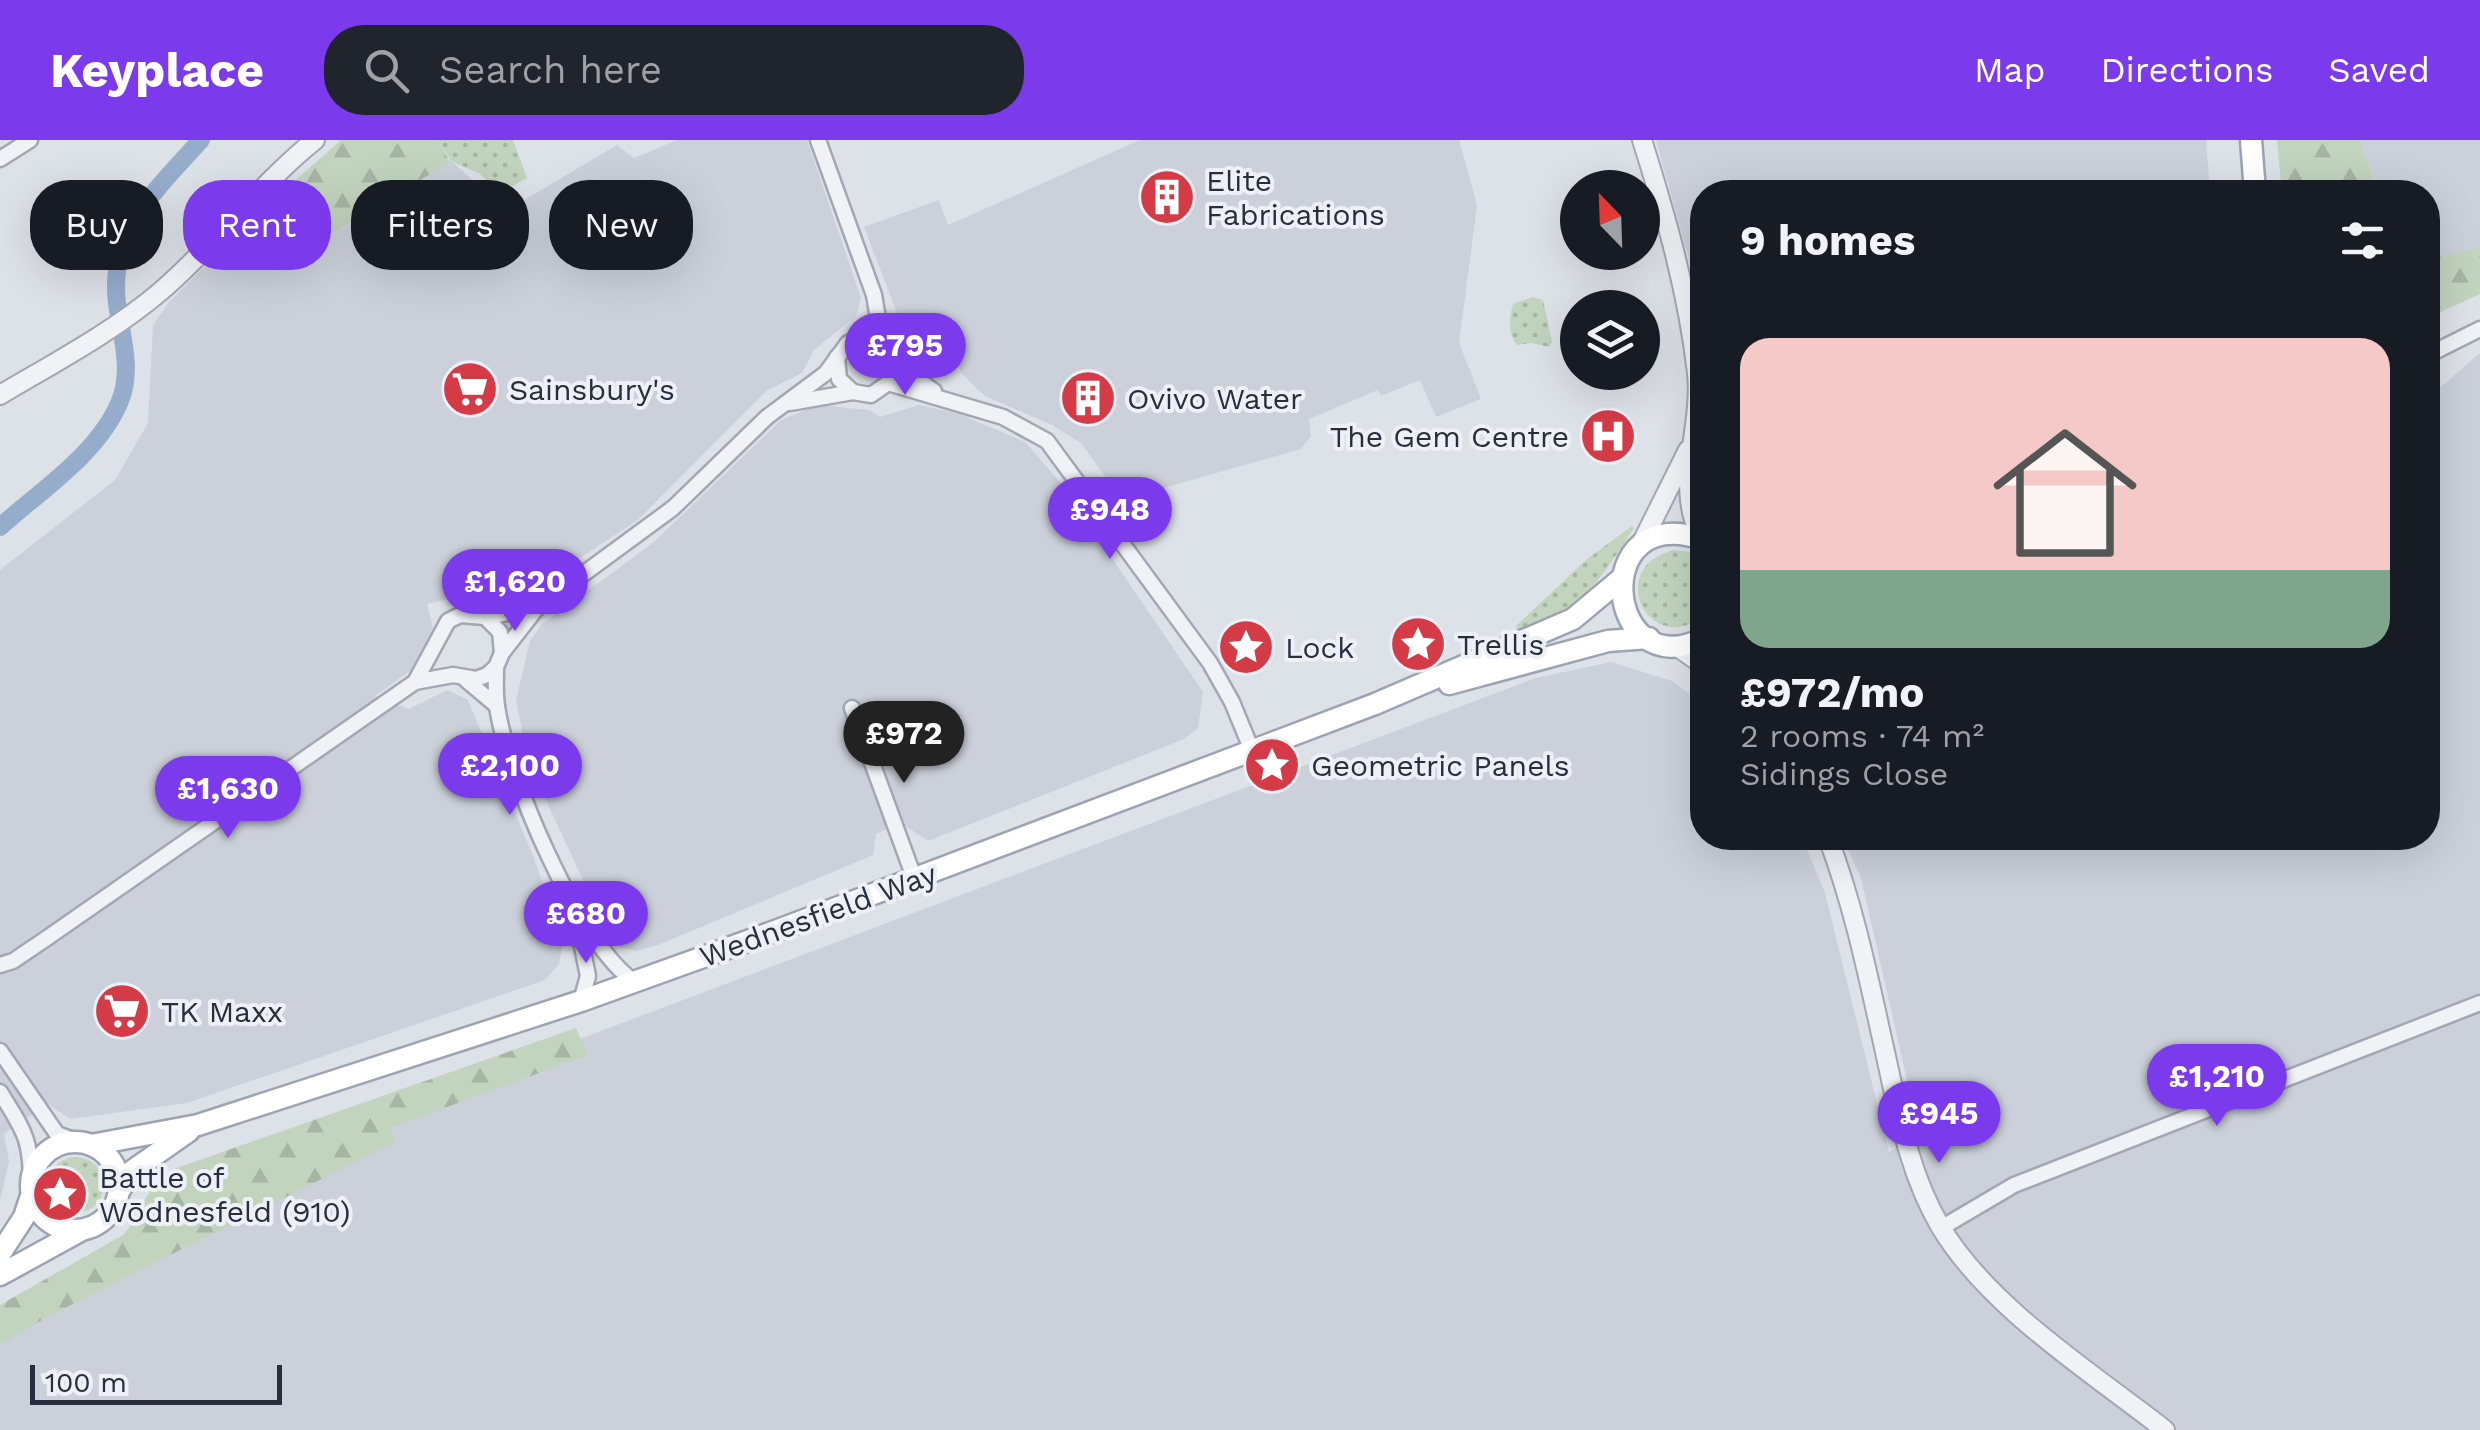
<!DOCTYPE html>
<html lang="en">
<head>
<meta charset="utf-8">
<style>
	body { margin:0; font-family:"Work Sans",sans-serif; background:#20242c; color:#f1f3f6; height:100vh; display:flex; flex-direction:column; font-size:38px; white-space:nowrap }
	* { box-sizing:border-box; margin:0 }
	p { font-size:32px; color:#9ea1a6 }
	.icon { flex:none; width:55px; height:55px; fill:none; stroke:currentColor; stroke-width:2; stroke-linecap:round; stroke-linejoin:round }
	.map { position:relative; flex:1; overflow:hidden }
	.drawer { position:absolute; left:1690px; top:40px; width:750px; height:670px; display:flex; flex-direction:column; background:#171b24; border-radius:40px; box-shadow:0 10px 40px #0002 }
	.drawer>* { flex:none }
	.guide { position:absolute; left:30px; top:40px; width:950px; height:90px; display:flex; gap:20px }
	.needle { width:65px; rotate:337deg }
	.controls { position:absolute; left:1560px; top:30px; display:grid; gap:20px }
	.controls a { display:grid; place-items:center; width:100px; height:100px; border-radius:50%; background:#171b24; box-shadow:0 10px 40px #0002; font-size:50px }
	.scale { position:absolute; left:30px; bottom:25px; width:252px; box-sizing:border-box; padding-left:10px; border:5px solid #262e40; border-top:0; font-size:28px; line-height:35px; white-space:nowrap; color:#262e40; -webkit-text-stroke:8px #edf0f6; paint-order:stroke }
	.price { position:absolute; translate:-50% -85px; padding:0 22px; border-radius:35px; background:#7c3aed; color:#fff; font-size:32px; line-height:65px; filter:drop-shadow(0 2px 5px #0008) }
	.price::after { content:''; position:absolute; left:50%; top:60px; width:30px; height:22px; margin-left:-15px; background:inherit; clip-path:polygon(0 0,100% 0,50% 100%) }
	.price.on { background:#222; color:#fff }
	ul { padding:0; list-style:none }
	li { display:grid; align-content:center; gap:20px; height:530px; padding:0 50px }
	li+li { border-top:2px solid #363941 }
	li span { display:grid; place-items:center; height:310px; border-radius:30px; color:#555 }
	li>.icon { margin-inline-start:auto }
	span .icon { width:180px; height:180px; fill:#fffc; stroke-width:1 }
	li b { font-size:42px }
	h2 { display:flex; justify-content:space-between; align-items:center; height:120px; padding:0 50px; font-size:42px }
	.pill { padding:0 35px; border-radius:40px; background:#171b24; box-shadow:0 10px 40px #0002; font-size:35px; line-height:90px }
	.pill.on { background:#7c3aed; color:#fff }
	header { display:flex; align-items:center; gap:60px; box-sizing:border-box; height:140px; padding:0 50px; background:#7c3aed; color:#fff }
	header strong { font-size:48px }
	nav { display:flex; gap:55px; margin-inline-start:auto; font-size:35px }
	.search { width:700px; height:90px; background:#20242c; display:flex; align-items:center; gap:25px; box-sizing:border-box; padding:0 35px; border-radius:40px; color:#9ea1a6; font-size:38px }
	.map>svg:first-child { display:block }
</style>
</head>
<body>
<header>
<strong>Keyplace</strong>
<div class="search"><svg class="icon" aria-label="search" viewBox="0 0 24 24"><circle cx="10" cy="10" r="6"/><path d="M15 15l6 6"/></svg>Search here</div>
<nav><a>Map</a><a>Directions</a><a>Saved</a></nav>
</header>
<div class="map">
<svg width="2480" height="1290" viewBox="0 0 2480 1290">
	<defs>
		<pattern id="grass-dots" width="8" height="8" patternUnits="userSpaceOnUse" patternTransform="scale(2.5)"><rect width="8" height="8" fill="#c2d3be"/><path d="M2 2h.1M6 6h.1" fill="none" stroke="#a7b5a4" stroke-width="1.8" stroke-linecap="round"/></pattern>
		<pattern id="forest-firs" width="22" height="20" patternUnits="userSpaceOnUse" patternTransform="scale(2.5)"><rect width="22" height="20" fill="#c2d3be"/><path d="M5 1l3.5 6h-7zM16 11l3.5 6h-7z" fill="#a7b5a4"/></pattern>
	</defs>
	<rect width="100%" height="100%" fill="#dde1e8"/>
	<g fill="#cbd0da">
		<polygon points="677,0 807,0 861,158 856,176 814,210 802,233 766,251 638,380 506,466 472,454 427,464 433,488 410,531 375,556 409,569 447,550 468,560 533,716 563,801 559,824 545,840 187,963 70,979 48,964 4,994 9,1021 0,1061 0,430 115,340 148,283 153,185 169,162 254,77 270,132 451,21 507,70 617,5 634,18"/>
		<polygon points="1140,0 1459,0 1477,65 1459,203 1481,259 1436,277 1420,240 1381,256 1378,250 1309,279 1311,296 1301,309 1138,355 1113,347 1081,303 1052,285 985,256 962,234 953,213 923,224 914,217 864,87 939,60 948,85"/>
		<polygon points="1656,0 2206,0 2210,52 1702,52 1702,166"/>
		<polygon points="2277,0 2480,0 2480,147 2428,170 2428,52 2282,52"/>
		<polygon points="2480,213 2480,1290 0,1290 0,1186 209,1039 1536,538 1611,522 1672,541 1702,562 1702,698 1802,698 1825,753 1889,1012 1920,997 1861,738 1843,698 2428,698 2428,258"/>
		<polygon points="818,265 869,270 880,277 919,265 957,273 1025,302 1060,342 1203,552 1198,588 1184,599 928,701 901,683 876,694 873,715 658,805 636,811 620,807 601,778 550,669 524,601 516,560 530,501 542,484 653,403 781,280"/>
	</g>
	<g fill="url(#grass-dots)">
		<polygon points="438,0 513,0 527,38 500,53 480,34 451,21"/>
		<path d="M1533 157 1543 160 1552 202 1549 207 1532 203 1517 205C1508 195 1509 177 1513 164Z"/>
		<path d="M1632 386 1634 388C1593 450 1588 462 1519 493L1516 486 1586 420Z"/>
		<path d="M1674 410 1688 412 1702 421V477C1648 517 1604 427 1674 410Z"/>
		<circle cx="76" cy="1045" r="28"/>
	</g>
	<g fill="url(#forest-firs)">
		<polygon points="341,0 438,0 450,22 269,132 254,77"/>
		<polygon points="2277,0 2359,0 2377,52 2309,52 2307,48 2282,52"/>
		<polygon points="2480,107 2480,154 2428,178 2428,119"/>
		<path d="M576 888 588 915 390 988 395 1002 47 1177 0 1205V1165L123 1095C138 1080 141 1059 156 1044 161 1038 170 1033 177 1028Z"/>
	</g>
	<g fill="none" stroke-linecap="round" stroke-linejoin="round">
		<path stroke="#96accb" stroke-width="18" d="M0 387C41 350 99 313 120 261 133 229 121 195 117 163 108 93 158 47 201 0"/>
		<g stroke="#a2a8b2" stroke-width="19">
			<g id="minor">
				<polyline points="0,19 30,0"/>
				<polyline points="2428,215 2480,189"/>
				<polyline points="837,217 839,239 853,252"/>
				<polyline points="893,223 934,251"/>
				<polyline points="888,243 1003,277 1047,301 1210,523 1232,562 1253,613"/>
				<polyline points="790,263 853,252 871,255 888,243 893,223 889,211 882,202 874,155 818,0"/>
				<polyline points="485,477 500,492 502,513"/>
				<path d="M496 527C496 540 495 553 497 566 506 632 579 806 635 842"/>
				<polyline points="466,540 497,566"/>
				<polyline points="415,542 453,535 476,539 487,535 496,527 502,513 537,468 673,368 767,277 826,233 848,203 865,197 882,202"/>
				<polyline points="852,568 915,740"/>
				<polyline points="576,777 588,836 581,861"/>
				<polyline points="0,825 13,821 47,798 415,542 448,481 460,475 485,477 537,468"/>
				<polyline points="0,911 57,994 79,1002"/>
				<path d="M0 952C24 991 31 998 31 1045"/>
				<polyline points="1941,1088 2014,1045 2480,863"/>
			</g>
		</g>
		<g stroke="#a2a8b2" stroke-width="22">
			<g id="tertiary">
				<path d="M1642 0C1666 76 1688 153 1697 233 1703 288 1673 347 1702 399"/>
				<path d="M0 255C54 223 113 192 161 151 216 104 259 45 315 0"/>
				<polyline points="1639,408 1688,310"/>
				<polyline points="1676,506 1702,524"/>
				<path d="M1828 698C1854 766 1869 840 1885 912 1898 971 1909 1033 1940 1086 1988 1167 2091 1232 2165 1290"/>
			</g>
		</g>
		<g stroke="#9ca4b4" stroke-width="25">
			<g id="primary">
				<polyline points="2251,0 2255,52"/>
				<path d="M1702 399C1587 361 1605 546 1702 499"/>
				<polyline points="1449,544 1608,501 1649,498"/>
				<circle cx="75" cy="1046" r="44"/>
				<polyline points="91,1005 198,985 581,861 778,790 1375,564 1573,479 1622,438"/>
				<polyline points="119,1051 132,1031 189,991"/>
				<polyline points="0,1114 24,1077 32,1053"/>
				<polyline points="0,1135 82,1090"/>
			</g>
		</g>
		<use href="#minor" stroke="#f0f2f6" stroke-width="14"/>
		<use href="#tertiary" stroke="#f0f2f6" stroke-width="18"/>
		<use href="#primary" stroke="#fff" stroke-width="20"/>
	</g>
	<defs>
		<g id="building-disc" transform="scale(2.875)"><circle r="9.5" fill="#d53a47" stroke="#edf0f6"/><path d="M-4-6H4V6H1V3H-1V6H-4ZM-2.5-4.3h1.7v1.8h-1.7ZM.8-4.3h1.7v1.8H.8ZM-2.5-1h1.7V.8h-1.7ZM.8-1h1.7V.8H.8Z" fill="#fff"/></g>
		<g id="supermarket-disc" transform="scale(2.875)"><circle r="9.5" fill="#d53a47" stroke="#edf0f6"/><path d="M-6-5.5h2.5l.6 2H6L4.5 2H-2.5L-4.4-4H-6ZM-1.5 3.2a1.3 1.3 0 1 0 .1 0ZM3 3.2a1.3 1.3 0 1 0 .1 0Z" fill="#fff"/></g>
		<g id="hospital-disc" transform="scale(2.875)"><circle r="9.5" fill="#d53a47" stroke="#edf0f6"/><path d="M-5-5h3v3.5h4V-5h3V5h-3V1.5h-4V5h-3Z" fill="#fff"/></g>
		<g id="sight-disc" transform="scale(2.875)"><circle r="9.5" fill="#d53a47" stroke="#edf0f6"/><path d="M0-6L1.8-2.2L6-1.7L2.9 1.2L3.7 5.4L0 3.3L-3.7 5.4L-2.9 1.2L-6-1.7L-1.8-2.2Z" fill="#fff"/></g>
	</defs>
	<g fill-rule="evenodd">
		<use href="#building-disc" x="1167" y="57"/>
		<use href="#supermarket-disc" x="470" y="249"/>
		<use href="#building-disc" x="1088" y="258"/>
		<use href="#hospital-disc" x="1608" y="296"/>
		<use href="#sight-disc" x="1418" y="504"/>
		<use href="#sight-disc" x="1246" y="507"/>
		<use href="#sight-disc" x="1272" y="625"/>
		<use href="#supermarket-disc" x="122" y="871"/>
		<use href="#sight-disc" x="60" y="1054"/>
	</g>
	<g text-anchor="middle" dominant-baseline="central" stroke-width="8" stroke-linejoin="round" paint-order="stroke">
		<g font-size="30" fill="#262e40" stroke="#edf0f6" text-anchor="start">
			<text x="1206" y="40">Elite<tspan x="1206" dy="34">Fabrications</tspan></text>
			<text x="509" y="249">Sainsbury's</text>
			<text x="1127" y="258">Ovivo Water</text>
			<text x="1569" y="296" text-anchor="end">The Gem Centre</text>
			<text x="1457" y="504">Trellis</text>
			<text x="1285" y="507">Lock</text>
			<text x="1311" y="625">Geometric Panels</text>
			<text x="161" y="871">TK Maxx</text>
			<text x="99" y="1037">Battle of<tspan x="99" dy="34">Wōdnesfeld (910)</tspan></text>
		</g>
		<g font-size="30" fill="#262e40" stroke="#edf0f6">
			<text transform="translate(818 775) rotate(-20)">Wednesfield Way</text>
		</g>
	</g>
</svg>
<div class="controls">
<a><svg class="needle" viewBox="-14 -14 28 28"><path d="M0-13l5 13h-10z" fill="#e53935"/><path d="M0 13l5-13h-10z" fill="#9ea1a6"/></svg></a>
<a><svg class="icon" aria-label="layers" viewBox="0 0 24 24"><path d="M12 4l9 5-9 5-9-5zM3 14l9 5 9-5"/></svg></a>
</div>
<div class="scale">100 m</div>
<b class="price" style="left:905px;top:258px">£795</b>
<b class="price" style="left:1110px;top:422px">£948</b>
<b class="price" style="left:515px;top:494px">£1,620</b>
<b class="price on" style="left:904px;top:646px">£972</b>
<b class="price" style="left:510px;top:678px">£2,100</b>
<b class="price" style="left:228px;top:701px">£1,630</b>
<b class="price" style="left:586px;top:826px">£680</b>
<b class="price" style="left:2217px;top:989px">£1,210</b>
<b class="price" style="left:1939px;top:1026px">£945</b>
<div class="guide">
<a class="pill">Buy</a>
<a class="pill on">Rent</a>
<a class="pill">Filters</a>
<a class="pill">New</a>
</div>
<section class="drawer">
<h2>9 homes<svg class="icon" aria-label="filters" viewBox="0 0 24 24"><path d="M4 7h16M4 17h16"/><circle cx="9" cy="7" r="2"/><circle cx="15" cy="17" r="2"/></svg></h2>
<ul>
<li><span style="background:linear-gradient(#f6c9c9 75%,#7fa58c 0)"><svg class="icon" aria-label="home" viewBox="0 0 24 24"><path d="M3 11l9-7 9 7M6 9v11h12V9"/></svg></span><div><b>£972/mo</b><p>2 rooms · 74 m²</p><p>Sidings Close</p></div></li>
</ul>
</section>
</div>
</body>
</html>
